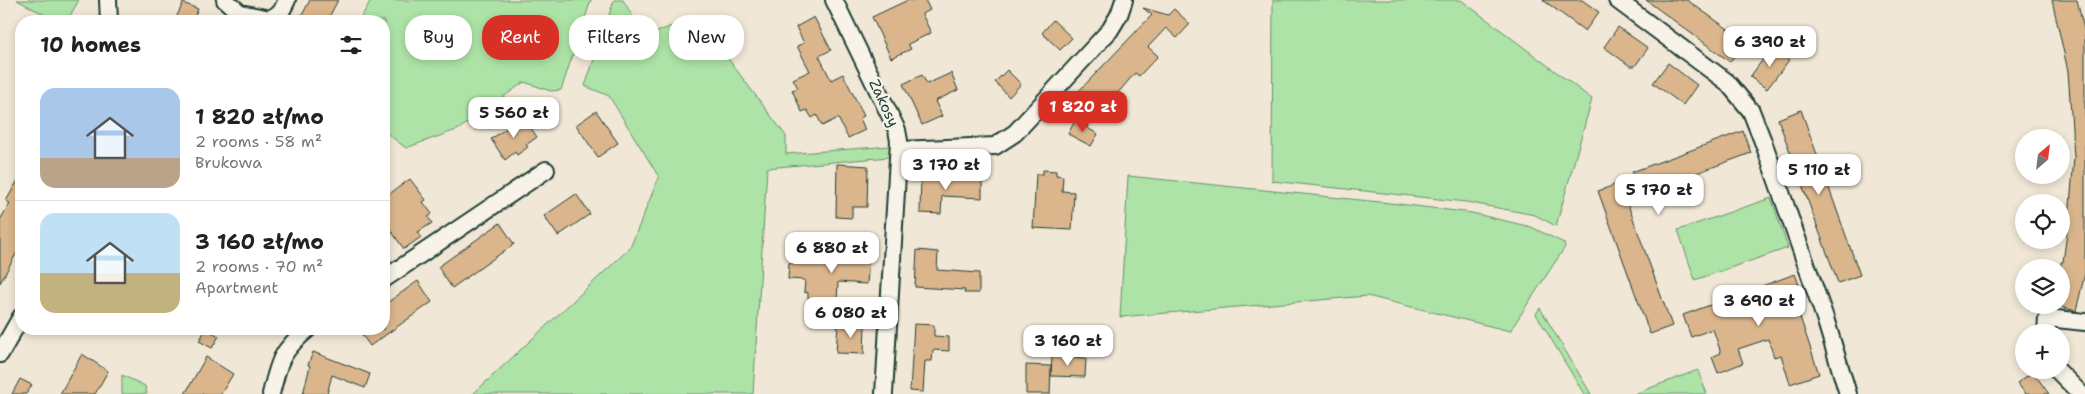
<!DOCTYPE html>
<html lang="en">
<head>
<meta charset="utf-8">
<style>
	body { margin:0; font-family:"Shantell Sans",sans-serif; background:#f2f2f2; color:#222; height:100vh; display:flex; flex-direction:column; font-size:19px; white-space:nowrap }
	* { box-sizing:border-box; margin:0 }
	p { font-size:16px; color:#767676 }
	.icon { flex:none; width:28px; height:28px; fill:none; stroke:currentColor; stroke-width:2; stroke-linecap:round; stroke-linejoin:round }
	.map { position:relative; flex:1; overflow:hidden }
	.side { position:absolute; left:15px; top:15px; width:375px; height:320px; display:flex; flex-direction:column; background:#fff; border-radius:20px; box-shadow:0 2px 8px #0003 }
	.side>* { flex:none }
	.guide { position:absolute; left:405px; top:15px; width:475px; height:45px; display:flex; gap:10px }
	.needle { width:32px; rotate:28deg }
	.buttons { position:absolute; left:2015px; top:129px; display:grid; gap:10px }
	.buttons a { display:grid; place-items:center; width:55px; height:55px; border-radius:50%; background:#fff; box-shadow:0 2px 8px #0003; font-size:25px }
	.price { position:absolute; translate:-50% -42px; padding:0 11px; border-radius:10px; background:#fff; color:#222; font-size:16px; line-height:32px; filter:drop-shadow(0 1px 2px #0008) }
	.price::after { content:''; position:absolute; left:50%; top:30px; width:15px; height:11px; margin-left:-8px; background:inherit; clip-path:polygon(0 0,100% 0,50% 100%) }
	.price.selected { background:#d93025; color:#fff }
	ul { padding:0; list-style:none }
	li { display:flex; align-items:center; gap:15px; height:125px; padding:0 25px }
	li+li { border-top:1px solid #e0e0e0 }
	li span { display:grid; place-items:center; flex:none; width:140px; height:100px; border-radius:15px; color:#555 }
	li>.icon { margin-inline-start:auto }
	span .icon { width:60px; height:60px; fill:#fffc; stroke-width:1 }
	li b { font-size:21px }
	h2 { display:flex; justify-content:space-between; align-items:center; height:60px; padding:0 25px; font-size:21px }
	.pill { padding:0 18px; border-radius:20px; background:#fff; box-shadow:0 2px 8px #0003; font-size:18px; line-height:45px }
	.pill.selected { background:#d93025; color:#fff }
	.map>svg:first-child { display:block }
</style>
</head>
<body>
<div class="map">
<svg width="2085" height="394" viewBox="0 0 2085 394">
	<rect width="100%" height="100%" fill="#f1e7d6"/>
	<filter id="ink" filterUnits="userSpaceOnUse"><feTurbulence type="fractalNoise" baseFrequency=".02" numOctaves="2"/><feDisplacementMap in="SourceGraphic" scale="10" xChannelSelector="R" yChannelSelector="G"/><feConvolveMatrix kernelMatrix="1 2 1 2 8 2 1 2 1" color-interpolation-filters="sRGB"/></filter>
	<g filter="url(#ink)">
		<g fill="#ade3a6" stroke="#66906d">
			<polygon points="17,0 79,0 67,21 56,21"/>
			<polygon points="371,0 591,0 561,90 551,91 524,82 459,129 406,148 384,131 384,21 359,21"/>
			<polygon points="614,0 623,0 645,37 696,16 786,136 786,154 890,146 889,157 767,168 753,394 473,394 630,248 659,177 609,96 585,86"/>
			<polygon points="1273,0 1461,0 1592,99 1556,226 1535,215 1466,202 1272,181"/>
			<polygon points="1128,176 1399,204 1472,213 1531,227 1564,243 1565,247 1510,331 1367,296 1120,317"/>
			<polygon points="1771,198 1788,248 1695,280 1678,230"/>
			<polygon points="1540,308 1591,394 1584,394 1536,314"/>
			<polygon points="1698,370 1707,394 1634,394"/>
			<polygon points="122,375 145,386 147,394 122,394"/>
		</g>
		<g fill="#dbb68c" stroke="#1f3d34">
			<polygon points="310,0 338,0 327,21 299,21"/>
			<polygon points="908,0 925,0 930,10 922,14 931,33 908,44 911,49 891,58 872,17"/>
			<polygon points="1543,0 1582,0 1599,12 1585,31"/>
			<polygon points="1646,0 1687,0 1745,41 1730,62"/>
			<polygon points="2052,0 2077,0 2085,34 2085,273 2076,311 2061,307 2061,262 2063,262 2069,218 2074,157 2068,71"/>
			<polygon points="183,3 198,9 193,21 184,21 176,18"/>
			<polygon points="1143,8 1168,15 1174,9 1190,24 1177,38 1166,28 1148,47 1158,56 1139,76 1135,73 1110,102 1103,95 1090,109 1075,95 1152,15"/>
			<polygon points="814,17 831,50 819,56 831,80 843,74 864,116 860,118 865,130 848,138 838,118 822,126 817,115 812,118 807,110 802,112 792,90 798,88 793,79 810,71 797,46 804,43 796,27"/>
			<polygon points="1053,20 1072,38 1060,50 1042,33"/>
			<polygon points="1618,27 1648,48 1635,66 1630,66 1604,47"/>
			<polygon points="1772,47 1789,60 1767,89 1750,77"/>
			<polygon points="1668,63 1697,85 1683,105 1653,83"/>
			<polygon points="1007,70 1021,84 1009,97 995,82"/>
			<polygon points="951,73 958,90 935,101 942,116 922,125 903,84 922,75 927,84"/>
			<polygon points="1801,110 1860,275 1838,283 1778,119"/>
			<polygon points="596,111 618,143 598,157 576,125"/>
			<polygon points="523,117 537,137 526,145 528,147 517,155 515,152 505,160 491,139"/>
			<polygon points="1076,119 1088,125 1087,128 1098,134 1091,146 1068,134"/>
			<polygon points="1743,131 1751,153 1626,199 1672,326 1650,334 1598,191 1634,178 1632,172"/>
			<polygon points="837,164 868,166 867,207 852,207 852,218 836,217"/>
			<polygon points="1043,170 1056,171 1056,175 1063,176 1062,191 1074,192 1072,230 1033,228 1036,174 1043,174"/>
			<polygon points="21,175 21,245 0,283 0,220 10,203 6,201"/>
			<polygon points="921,176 982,179 982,198 942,196 941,214 920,213"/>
			<polygon points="410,179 426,200 423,202 432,214 428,217 432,223 418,232 421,237 404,249 384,221 384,198"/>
			<polygon points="576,194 590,214 558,236 544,216"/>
			<polygon points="500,223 514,244 452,288 438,267"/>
			<polygon points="849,247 870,248 867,284 838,282 837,301 808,299 808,293 804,292 805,280 788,279 789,263 827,264 827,254 849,256"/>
			<polygon points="917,250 938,252 937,270 979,273 979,293 964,293 965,290 915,287"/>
			<polygon points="1795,274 1803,296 1794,299 1819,374 1790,384 1781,355 1774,357 1768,339 1738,349 1743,363 1718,373 1712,357 1721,353 1713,329 1691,337 1683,315"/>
			<polygon points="418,281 432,302 370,346 358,329 384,329 384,305"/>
			<polygon points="838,323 865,324 864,354 836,353"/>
			<polygon points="914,324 934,325 934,336 949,337 949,351 933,350 932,361 925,361 923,392 910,391"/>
			<polygon points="206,329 219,336 212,348 199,341"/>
			<polygon points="313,352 370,374 365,388 332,375 327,394 303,394 310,366 308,365"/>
			<polygon points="82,354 108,371 95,394 60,394"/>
			<polygon points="1052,356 1086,358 1085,377 1051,376"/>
			<polygon points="206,357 233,374 221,394 185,394"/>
			<polygon points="1026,365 1051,366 1050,394 1026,394"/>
			<polygon points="2033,372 2049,394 2026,394 2017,383"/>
			<polygon points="20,379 32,385 26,394 12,394"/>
		</g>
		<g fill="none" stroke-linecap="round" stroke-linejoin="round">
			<g stroke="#1f3d34" stroke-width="20">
				<g id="minor">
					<polyline points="108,0 109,21"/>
					<polyline points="225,0 240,13 270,19 281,12 287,0"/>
					<polyline points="834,0 897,130 899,141 884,394"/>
					<polyline points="1617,0 1727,82 1751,111 1764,144 1825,318 1848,394"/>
					<polyline points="899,150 995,146 1015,133 1110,30 1119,15 1124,0"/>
					<polyline points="384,279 546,170"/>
					<polyline points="2046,332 2047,318 2085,322"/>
					<polyline points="0,354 21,317"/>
					<polyline points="2057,370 2081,394"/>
					<path d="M271 394C279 361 281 351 308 329"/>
				</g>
			</g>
			<use href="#minor" stroke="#f7f3e8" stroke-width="16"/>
		</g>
	</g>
	<g text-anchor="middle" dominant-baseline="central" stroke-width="4.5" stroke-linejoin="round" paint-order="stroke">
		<g font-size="15" fill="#1f3d34" stroke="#f7f3e8">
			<text transform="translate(884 103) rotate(65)">Zakosy</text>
		</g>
	</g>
</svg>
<div class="buttons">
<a><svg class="needle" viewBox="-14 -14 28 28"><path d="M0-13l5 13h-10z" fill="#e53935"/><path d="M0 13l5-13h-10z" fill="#767676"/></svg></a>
<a><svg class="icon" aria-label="locate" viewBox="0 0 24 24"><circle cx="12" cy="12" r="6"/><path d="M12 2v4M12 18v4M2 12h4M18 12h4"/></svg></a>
<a><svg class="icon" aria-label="layers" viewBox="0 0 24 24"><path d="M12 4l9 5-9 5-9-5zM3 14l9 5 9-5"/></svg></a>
<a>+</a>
</div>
<b class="price" style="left:1770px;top:68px">6 390 zł</b>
<b class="price selected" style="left:1083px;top:133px">1 820 zł</b>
<b class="price" style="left:514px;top:139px">5 560 zł</b>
<b class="price" style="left:946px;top:191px">3 170 zł</b>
<b class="price" style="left:1819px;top:196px">5 110 zł</b>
<b class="price" style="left:1659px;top:216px">5 170 zł</b>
<b class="price" style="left:832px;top:274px">6 880 zł</b>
<b class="price" style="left:1759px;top:327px">3 690 zł</b>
<b class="price" style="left:851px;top:339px">6 080 zł</b>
<b class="price" style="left:1068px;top:367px">3 160 zł</b>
<div class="guide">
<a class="pill">Buy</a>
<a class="pill selected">Rent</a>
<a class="pill">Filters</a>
<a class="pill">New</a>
</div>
<section class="side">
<h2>10 homes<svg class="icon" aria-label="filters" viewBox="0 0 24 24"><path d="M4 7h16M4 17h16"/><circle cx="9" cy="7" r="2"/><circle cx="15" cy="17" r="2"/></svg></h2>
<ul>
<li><span style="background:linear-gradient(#a9c7e8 70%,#b9a48a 0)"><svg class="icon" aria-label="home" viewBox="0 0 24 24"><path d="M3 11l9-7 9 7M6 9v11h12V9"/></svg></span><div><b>1 820 zł/mo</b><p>2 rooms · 58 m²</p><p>Brukowa</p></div></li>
<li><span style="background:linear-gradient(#bfe0f5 60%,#c2b280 0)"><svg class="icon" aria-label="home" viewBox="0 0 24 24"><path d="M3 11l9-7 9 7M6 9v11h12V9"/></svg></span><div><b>3 160 zł/mo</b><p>2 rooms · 70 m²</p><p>Apartment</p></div></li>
</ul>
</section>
</div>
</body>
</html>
